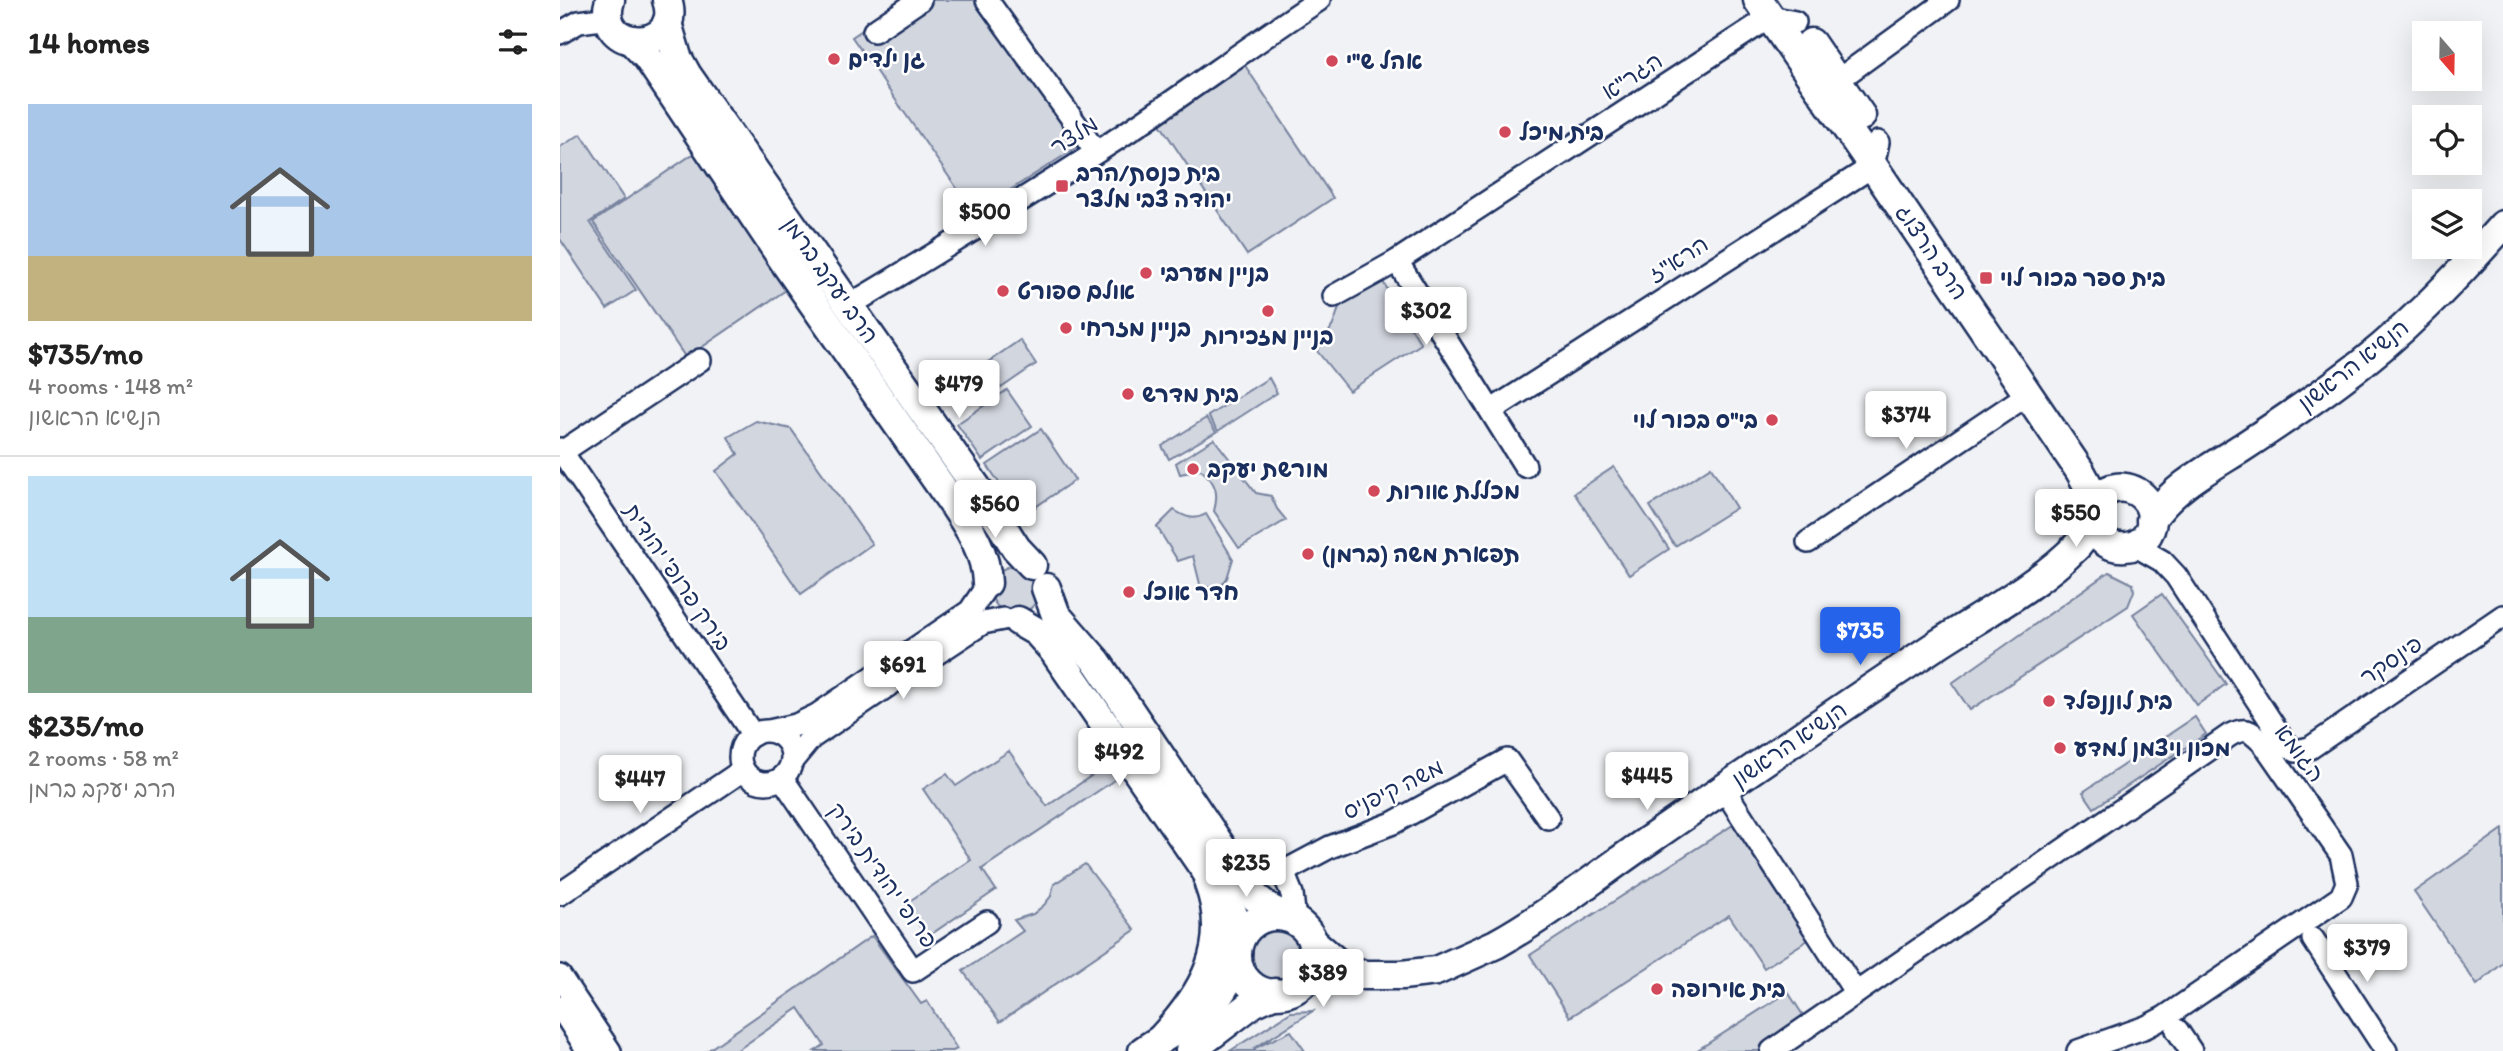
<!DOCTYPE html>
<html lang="en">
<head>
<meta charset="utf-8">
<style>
	body { margin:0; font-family:Itim,"Playpen Sans Hebrew",sans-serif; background:#f2f2f2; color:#222; height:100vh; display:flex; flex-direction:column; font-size:26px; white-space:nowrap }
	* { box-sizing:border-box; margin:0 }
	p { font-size:23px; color:#767676 }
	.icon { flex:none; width:38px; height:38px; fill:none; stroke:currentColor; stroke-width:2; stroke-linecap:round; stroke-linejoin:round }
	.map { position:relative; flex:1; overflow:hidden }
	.panel { display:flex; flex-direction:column; background:#fff; width:560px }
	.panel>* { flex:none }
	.needle { width:46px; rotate:160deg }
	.buttons { position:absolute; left:1852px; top:21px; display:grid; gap:14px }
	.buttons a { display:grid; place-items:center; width:70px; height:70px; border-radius:0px; background:#fff; box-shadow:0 7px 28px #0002; font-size:35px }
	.price { position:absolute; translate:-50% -60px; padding:0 16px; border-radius:7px; background:#fff; color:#222; font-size:23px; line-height:46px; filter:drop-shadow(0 2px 4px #0008) }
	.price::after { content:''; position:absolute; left:50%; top:42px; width:21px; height:16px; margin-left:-10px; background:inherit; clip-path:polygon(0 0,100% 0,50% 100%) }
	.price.current { background:#2563eb; color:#fff }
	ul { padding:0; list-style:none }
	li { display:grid; align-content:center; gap:14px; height:371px; padding:0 28px }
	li+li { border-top:2px solid #e0e0e0 }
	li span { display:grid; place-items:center; height:217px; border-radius:0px; color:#555 }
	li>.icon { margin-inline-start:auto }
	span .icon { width:126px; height:126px; fill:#fffc; stroke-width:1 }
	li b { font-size:30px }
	h2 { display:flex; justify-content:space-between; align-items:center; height:84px; padding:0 28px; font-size:30px }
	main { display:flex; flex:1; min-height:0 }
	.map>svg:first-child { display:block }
</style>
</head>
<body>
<main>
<section class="panel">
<h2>14 homes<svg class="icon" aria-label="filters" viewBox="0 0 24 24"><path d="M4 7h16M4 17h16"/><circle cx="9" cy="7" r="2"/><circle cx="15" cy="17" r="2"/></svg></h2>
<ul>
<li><span style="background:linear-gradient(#a9c7e8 70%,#c2b280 0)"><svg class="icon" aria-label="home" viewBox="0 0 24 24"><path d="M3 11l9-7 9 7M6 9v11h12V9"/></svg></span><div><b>$735/mo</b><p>4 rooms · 148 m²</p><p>הנשיא הראשון</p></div></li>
<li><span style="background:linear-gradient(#bfe0f5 65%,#7fa58c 0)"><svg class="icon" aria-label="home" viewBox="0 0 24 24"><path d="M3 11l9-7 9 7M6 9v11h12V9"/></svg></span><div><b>$235/mo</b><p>2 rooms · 58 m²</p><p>הרב יעקב ברמן</p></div></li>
</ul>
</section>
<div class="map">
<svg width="1943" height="1051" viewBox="0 0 1943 1051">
	<rect width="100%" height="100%" fill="#f1f2f5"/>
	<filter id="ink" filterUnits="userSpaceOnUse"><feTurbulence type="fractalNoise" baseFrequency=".0143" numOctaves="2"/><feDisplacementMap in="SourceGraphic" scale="14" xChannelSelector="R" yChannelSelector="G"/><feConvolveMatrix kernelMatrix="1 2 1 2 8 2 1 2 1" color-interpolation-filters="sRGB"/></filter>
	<g filter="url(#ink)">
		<g fill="#d2d6df" stroke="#76829e" stroke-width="2">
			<polygon points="347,0 415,0 519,146 414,213 292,37"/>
			<polygon points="682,61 773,198 687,255 596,118"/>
			<polygon points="21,134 64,199 30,222 76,290 47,309 0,239 0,147"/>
			<polygon points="136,152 229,288 126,358 33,222"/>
			<polygon points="820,277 861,344 789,391 757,351 773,325 782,299"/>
			<polygon points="460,340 476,364 441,388 425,364"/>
			<polygon points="709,378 717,393 658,431 648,416"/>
			<polygon points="447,390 472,426 422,460 397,424"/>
			<polygon points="646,418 656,432 609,459 602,446"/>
			<polygon points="196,421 231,429 312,544 241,594 156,471 178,454 168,437"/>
			<polygon points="481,429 515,480 462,516 427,465"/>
			<path d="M654 439 696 493 711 496 717 509 726 520 679 548 654 511C659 493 656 482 641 470L620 474 616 463Z"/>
			<polygon points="1054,467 1109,549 1069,575 1014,493"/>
			<polygon points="1151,467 1176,508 1115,546 1090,506"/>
			<path d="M614 510C625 517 634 521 646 514L673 559 667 578 661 586 641 588 633 556 618 561 597 527Z"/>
			<circle cx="455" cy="590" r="24"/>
			<polygon points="1549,572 1573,584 1574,591 1568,606 1410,710 1392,683"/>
			<polygon points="1602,594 1666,684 1637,705 1573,614"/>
			<polygon points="1635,717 1646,734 1534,808 1523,792"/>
			<polygon points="449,751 487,806 556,759 565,773 422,869 436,890 367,937 345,904 411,860 363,789 387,774 396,786"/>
			<polygon points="1173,825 1248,940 1204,968 1169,915 1010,1017 970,955"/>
			<polygon points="1943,829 1943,963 1917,985 1854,892"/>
			<polygon points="525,864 575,930 440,1022 403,971 463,931 454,920 473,914 484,905 491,896 494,884"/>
			<circle cx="716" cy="954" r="30"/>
			<polygon points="312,936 361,1004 367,1001 397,1049 393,1051 255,1051 264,1045 239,1008 176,1051 147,1051"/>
			<polygon points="1228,992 1250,1026 1211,1051 1136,1051"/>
			<polygon points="753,1011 693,1049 731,1031 745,1051 670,1051 731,1012"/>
		</g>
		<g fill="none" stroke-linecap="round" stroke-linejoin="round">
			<g stroke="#1b2f5e" stroke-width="26">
				<g id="street">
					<polyline points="427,0 536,152"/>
					<polyline points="314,31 360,0"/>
					<polyline points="0,33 19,22 49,18"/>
					<polyline points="1263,73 1277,79 1289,72 1388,0"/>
					<polyline points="837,261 965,466"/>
					<polyline points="774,296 837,261 1210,17 1235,22"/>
					<path d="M290 305C380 251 469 196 557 139 625 94 691 45 759 0"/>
					<polyline points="932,410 1313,166 1318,142"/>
					<polyline points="0,449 193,735"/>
					<polyline points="2,452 140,360"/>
					<polyline points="1248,542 1467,395"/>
					<polyline points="1574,545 1602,561 1616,576 1725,743 1736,751 1750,748 1943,616"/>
					<circle cx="206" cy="757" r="26"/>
					<polyline points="209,731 236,725 257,715 410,611 426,587"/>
					<polyline points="232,761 251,738 332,683 423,623 443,619"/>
					<polyline points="222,778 353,971 427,922"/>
					<polyline points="1164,789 1296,993"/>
					<polyline points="0,894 183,770"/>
					<polyline points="735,921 732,894 723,872 770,847 833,823 947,760 988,818"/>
					<polyline points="1753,939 1826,1051"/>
					<polyline points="0,976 50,1051"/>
					<polyline points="0,1007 28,1051"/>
					<polyline points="1617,1030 1631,1051"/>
					<path d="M1212 1051 1670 735C1688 726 1691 732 1704 744L1781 855 1787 883 1781 897 1605 1017 1586 1027 1518 1051"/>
				</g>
			</g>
			<g stroke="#1b2f5e" stroke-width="33">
				<g id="secondary">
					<path d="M50 0C33 55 125 53 107 0"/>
					<polyline points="1198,0 1313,166 1520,471 1531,491 1532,509"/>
					<polyline points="107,23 117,57 127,75 426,501 456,548 472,565"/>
					<path d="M72 41 88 58 228 267 394 505C410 529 426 553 427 583"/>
					<polyline points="1251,43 1301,116"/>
					<path d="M1591 520C1613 487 1650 468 1683 447 1715 426 1748 404 1780 380 1841 336 1893 281 1943 225"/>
					<polyline points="486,588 496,615 537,662 695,897 710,909 726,917"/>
					<polyline points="458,621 477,632 494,651 668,903 677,924 678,944"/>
					<circle cx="716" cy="955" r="39"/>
					<path d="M752 941 782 967 804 975H842L876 971 936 944C990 914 1039 874 1089 840 1185 774 1281 708 1378 644 1421 616 1481 583 1516 547 1533 531 1526 500 1549 490 1568 482 1590 495 1592 516 1594 554 1539 560 1531 519"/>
					<path d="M601 1039C643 994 672 946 649 884"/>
					<path d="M583 1051C627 1021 665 1010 677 953"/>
					<polyline points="630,1051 693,1003 715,993"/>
				</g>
			</g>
			<use href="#street" stroke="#fff" stroke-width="21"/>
			<use href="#secondary" stroke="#fff" stroke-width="28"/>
		</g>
	</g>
	<g fill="#d1495b" stroke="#fff" stroke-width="2.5">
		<circle cx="274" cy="59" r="7"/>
		<circle cx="772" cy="61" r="7"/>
		<circle cx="945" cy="132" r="7"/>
		<rect x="495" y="179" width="14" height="14" rx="3.5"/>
		<circle cx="586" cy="273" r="7"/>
		<rect x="1419" y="271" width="14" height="14" rx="3.5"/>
		<circle cx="443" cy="291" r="7"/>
		<circle cx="708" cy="311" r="7"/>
		<circle cx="506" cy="328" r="7"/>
		<circle cx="568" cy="394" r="7"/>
		<circle cx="1212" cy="420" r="7"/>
		<circle cx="633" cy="469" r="7"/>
		<circle cx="814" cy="491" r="7"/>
		<circle cx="748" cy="554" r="7"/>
		<circle cx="569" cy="592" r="7"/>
		<circle cx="1489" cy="701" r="7"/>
		<circle cx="1500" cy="748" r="7"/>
		<circle cx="1097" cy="989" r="7"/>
	</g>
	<g text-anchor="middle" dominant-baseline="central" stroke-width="5" stroke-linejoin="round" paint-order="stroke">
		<g font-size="23" font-weight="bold" fill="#1b2f5e" stroke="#fff" text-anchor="start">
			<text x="288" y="59">גן ילדים</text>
			<text x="786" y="61">אהל ש"י</text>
			<text x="959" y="132">בית מיכל</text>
			<text x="516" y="173">בית כנסת/הרב<tspan x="516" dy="26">יהודה צבי מלצר</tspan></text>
			<text x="600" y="273">בניין מערבי</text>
			<text x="1440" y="278">בית ספר בכור לוי</text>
			<text x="457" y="291">אולם ספורט</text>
			<text x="520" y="328">בניין מזרחי</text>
			<text x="708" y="336" text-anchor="middle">בניין מזכירות</text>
			<text x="582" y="394">בית מדרש</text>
			<text x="1198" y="420" text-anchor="end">בי"ס בכור לוי</text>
			<text x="647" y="469">מורשת יעקב</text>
			<text x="828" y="491">מכללת אורות</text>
			<text x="762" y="554">תפארת משה (ברמן)</text>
			<text x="583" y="592">חדר אוכל</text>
			<text x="1503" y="701">בית לוננפלד</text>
			<text x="1514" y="748">מכון ויצמן למדע</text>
			<text x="1111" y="989">בית אירופה</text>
		</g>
		<g font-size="23" fill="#1b2f5e" stroke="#fff">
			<text transform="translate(1072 76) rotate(-33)">הגר"א</text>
			<text transform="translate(514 135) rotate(-33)">מלצר</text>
			<text transform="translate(1372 252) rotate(56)">הרב הרצוג</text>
			<text transform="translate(1118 259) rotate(-33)">הרא"ז</text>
			<text transform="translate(271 280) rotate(55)">הרב יעקב ברמן</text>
			<text transform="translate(1793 365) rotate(-38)">הנשיא הראשון</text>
			<text transform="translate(118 577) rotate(56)">בירק פרופ' יהודית</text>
			<text transform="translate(1831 660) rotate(-34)">פינסקר</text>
			<text transform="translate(1229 744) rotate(-34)">הנשיא הראשון</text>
			<text transform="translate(1740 753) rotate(53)">הגומא</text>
			<text transform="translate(833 789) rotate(-26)">משה קיפניס</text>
			<text transform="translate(323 875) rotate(55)">פרופ' יהודית בירק</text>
		</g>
	</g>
</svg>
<div class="buttons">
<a><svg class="needle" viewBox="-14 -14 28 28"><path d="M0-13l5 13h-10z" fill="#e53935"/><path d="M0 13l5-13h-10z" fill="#767676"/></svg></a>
<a><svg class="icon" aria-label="locate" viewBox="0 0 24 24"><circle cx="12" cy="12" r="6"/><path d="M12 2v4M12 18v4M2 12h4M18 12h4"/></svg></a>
<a><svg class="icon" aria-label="layers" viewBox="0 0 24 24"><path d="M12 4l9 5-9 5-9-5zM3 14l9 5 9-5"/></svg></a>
</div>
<b class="price" style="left:425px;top:248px">$500</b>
<b class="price" style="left:866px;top:347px">$302</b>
<b class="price" style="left:399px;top:420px">$479</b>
<b class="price" style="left:1346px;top:451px">$374</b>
<b class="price" style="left:435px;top:540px">$560</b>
<b class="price" style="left:1516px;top:549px">$550</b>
<b class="price current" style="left:1300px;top:667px">$735</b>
<b class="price" style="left:343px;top:701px">$691</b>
<b class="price" style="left:559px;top:788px">$492</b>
<b class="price" style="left:1087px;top:812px">$445</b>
<b class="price" style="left:80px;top:815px">$447</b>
<b class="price" style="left:686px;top:899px">$235</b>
<b class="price" style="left:1807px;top:984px">$379</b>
<b class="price" style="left:763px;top:1009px">$389</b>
</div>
</main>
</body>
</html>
